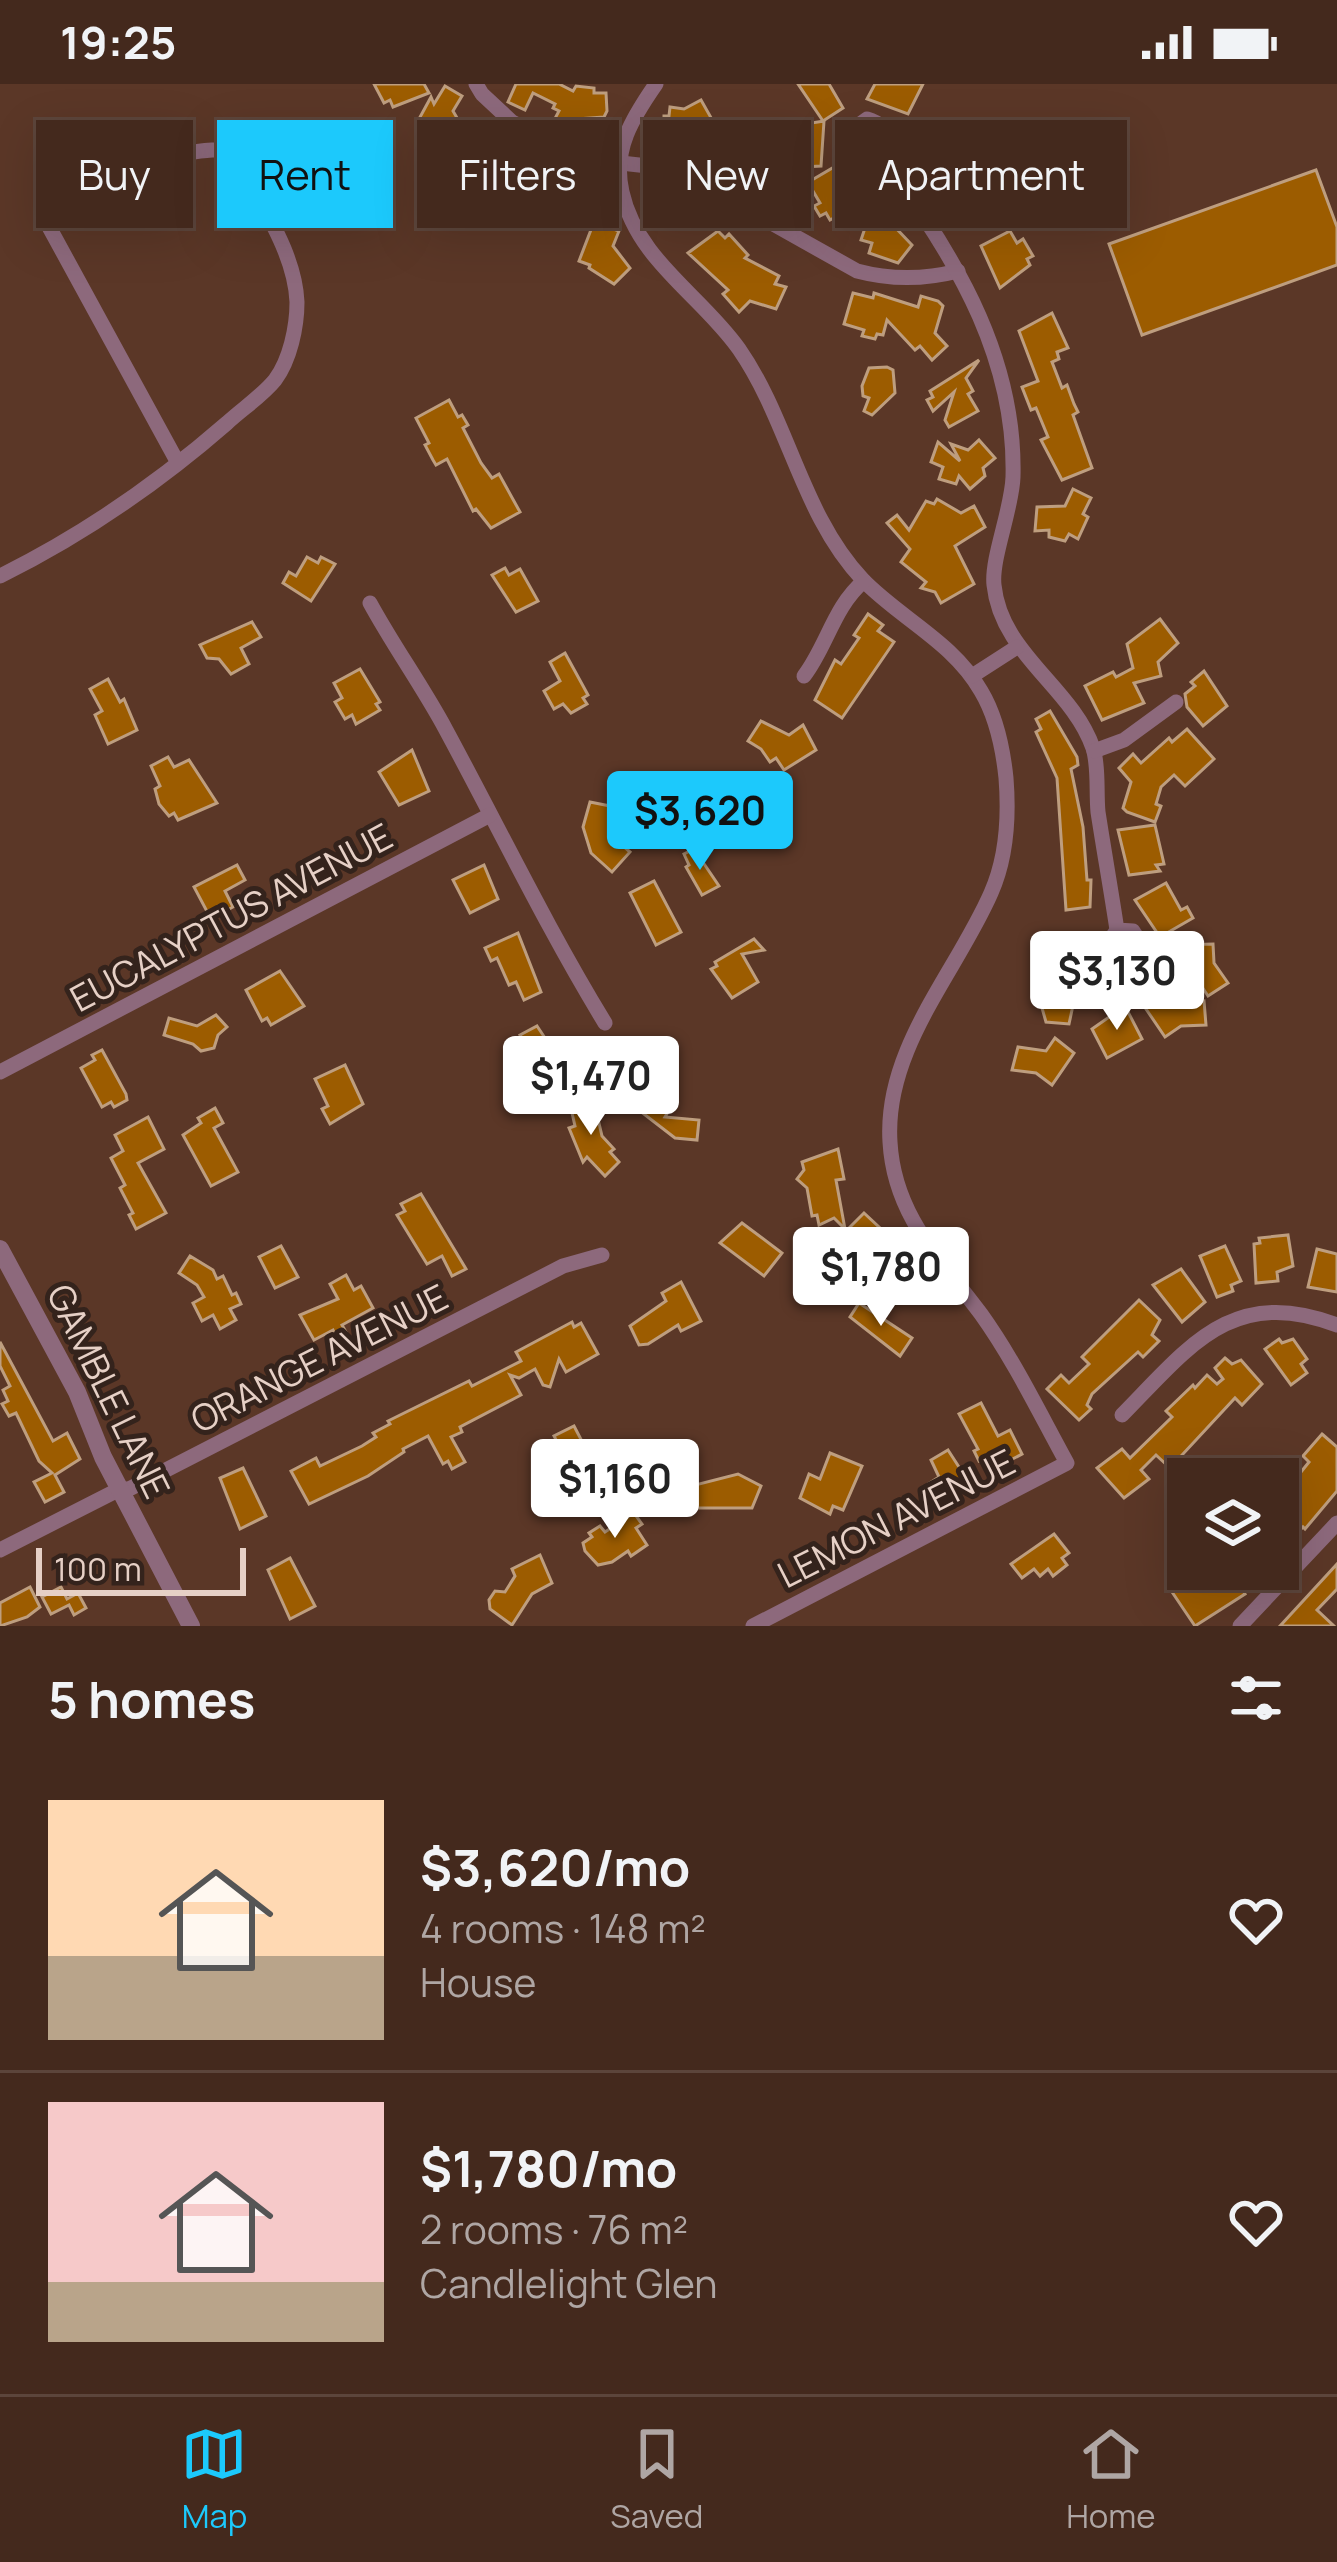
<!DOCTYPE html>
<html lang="en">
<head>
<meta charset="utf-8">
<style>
	body { margin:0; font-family:Manrope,sans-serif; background:#4b3126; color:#f1f3f6; height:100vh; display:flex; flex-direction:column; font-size:45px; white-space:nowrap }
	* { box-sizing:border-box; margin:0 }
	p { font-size:39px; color:#afa6a4 }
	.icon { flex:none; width:66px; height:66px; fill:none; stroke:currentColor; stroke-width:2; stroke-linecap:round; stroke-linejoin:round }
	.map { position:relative; height:1542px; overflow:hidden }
	.details { display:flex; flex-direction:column; background:#44291d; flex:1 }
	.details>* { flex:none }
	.guide { position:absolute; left:36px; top:36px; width:1266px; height:108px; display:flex; gap:24px }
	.buttons { position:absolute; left:1167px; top:1374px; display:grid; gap:24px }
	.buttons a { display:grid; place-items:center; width:132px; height:132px; border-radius:0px; background:#44291d; box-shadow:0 12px 48px #0002,0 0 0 3px #5c453b; font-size:60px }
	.scale { position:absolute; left:36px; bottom:30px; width:210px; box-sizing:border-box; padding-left:12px; border:6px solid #e6d0c6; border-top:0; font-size:33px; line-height:42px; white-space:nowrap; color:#e6d0c6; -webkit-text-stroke:9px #34231c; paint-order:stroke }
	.price { position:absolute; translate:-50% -102px; padding:0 27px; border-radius:12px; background:#fff; color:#222; font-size:39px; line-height:78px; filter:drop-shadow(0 3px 6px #0008) }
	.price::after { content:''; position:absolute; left:50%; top:72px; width:36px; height:27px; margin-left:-18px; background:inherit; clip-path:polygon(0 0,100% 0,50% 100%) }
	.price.selected { background:#1cc9fc; color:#111 }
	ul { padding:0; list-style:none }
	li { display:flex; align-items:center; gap:36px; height:300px; padding:0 48px }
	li+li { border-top:3px solid #5c453b }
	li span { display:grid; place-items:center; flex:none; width:336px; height:240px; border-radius:0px; color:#555 }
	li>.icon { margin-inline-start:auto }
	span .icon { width:144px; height:144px; fill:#fffc; stroke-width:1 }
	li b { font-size:51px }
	h2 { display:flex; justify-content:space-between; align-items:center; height:144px; padding:0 48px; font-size:51px }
	.chip { padding:0 42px; border-radius:0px; background:#44291d; box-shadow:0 12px 48px #0002,0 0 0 3px #5c453b; font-size:42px; line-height:108px }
	.chip.selected { background:#1cc9fc; color:#111 }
	.status { display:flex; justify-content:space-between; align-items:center; height:84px; padding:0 60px; background:#44291d; direction:ltr }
	.status svg { height:33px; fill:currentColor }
	.menu { display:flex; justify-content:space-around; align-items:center; height:168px; border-top:3px solid #5c453b; background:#44291d; font-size:33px; color:#afa6a4 }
	.menu a { display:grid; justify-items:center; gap:6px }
	.menu .selected { color:#1cc9fc }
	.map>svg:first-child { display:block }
</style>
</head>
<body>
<div class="status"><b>19:25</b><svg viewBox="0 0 49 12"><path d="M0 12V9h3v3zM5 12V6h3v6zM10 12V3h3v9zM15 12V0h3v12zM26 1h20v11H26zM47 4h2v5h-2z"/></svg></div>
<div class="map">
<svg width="1337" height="1542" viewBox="0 0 1337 1542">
	<rect width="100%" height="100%" fill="#5b3727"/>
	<g fill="#9c5c00" stroke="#be9e7f" stroke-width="3">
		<polygon points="374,0 424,0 429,9 393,23 390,16 384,19"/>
		<polygon points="516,0 559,0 573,7 576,2 594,4 594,9 606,9 607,27 604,33 577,35 570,47 564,43 562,47 551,42 559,27 553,24 555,20 533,9 525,26 508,18"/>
		<polygon points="798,0 829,0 843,24 823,37"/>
		<polygon points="875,0 923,0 908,30 867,15"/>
		<polygon points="445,2 462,12 453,27 467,51 446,66 422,44 426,38 419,35 431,13 434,20"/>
		<polygon points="701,16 714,39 711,41 713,46 688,58 687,73 664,70 664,32 669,32 670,23 684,25"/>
		<polygon points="824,37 821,82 783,84 780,44"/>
		<polygon points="934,40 940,47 948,46 957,73 933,101 913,85 923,73 914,47"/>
		<polygon points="506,52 545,72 524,101 487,79"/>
		<polygon points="558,75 594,98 580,128 543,110"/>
		<polygon points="841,79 859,120 830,136 826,129 820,132 814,122 820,119 810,102 812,96"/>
		<polygon points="1316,86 1337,143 1337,181 1142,251 1109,160"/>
		<polygon points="969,93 973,100 978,98 988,128 961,144 937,111"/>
		<polygon points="650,96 671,97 674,109 699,121 692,143 670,133 651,135"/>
		<polygon points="879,119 898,124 893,141 912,161 898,179 869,169 872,159 861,156 868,135 872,142"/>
		<polygon points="594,138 619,147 613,162 630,184 614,200 589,184 590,181 579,177"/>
		<polygon points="718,147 725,154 729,150 748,171 745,174 779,192 775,200 786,203 776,225 750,217 739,228 723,210 728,206 688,169"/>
		<polygon points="1010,147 1017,159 1023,155 1033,172 1027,175 1030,181 1000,204 981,162"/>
		<polygon points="853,209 873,214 874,209 918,223 921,212 938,217 943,222 935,249 947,262 932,276 920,262 915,266 887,236 883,251 877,250 875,255 862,252 864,246 844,240"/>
		<polygon points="1052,229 1068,264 1057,268 1059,275 1052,278 1062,304 1067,301 1074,320 1078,328 1073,331 1092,384 1062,396 1041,356 1048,353 1036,324 1031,326 1022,303 1038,297 1019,247"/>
		<polygon points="979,276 966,294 973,307 968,310 978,327 949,343 945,336 954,308 933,327 927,316 933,313 930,307"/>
		<polygon points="887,283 893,286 895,309 872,331 864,327 869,314 863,312 862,302 869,284"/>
		<polygon points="449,316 458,333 462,331 468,341 463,344 481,379 492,394 499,390 520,428 491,444 476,425 473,427 447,375 436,381 433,376 425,361 429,359 416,334"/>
		<polygon points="979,356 995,374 983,384 985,392 970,405 959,392 956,400 939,395 943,383 931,378 938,358 960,377 951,360 968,366"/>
		<polygon points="1073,405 1091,414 1083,430 1088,433 1078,455 1069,450 1065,457 1049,453 1049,446 1035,447 1037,423 1065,422"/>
		<polygon points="937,415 961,429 974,422 985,443 955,462 974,500 941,519 935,508 921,504 926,498 901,478 910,465 887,439 897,431 909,446 926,417 934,420"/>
		<polygon points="307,473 318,479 321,473 335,480 311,517 283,499 289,488 296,492"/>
		<polygon points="505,484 509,491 520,485 538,517 516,528 492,491"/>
		<polygon points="868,530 883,541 878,547 894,558 842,634 815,616 835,576 841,580 859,554 854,551"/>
		<polygon points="1160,535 1178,559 1158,578 1161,592 1134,599 1144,619 1102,636 1085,602 1113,588 1116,593 1133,584 1127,560"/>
		<polygon points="252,538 261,553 241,564 249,580 231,590 219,575 207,574 200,561"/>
		<polygon points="565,569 588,611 583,614 587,620 571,629 563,620 554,625 544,607 560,597 550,578"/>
		<polygon points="360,585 380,618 376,620 380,626 356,640 352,631 345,635 335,618 342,614 334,599"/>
		<polygon points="1204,587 1227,622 1203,642 1187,623 1185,610 1195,602 1191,598"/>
		<polygon points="108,595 120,618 124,615 137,646 108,660 95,631 102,627 90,605"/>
		<polygon points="1050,627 1077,673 1078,681 1071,685 1083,743 1087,796 1091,796 1090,823 1066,826 1057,694 1036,648 1041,645 1036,635"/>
		<polygon points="761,637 789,651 803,641 816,666 784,686 776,674 770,678 761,665 748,657"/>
		<polygon points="1187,645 1214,675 1185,702 1174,691 1161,703 1156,720 1161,722 1155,738 1127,728 1123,724 1131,698 1119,684 1133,670 1141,679 1169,654 1172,658"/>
		<polygon points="412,666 429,707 399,721 379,688"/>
		<polygon points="168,673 174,683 189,676 217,719 178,736 174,729 169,732 159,720 155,705 160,702 151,682"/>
		<polygon points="590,718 615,723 611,742 615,755 630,768 612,788 591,769 583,743"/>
		<polygon points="1155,741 1164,780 1156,781 1160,787 1129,791 1118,746"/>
		<polygon points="694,765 719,802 702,811 686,783 689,781 684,770"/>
		<polygon points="237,781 245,796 225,807 233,823 211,835 194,803"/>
		<polygon points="484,781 498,815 470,829 453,796"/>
		<polygon points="654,797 681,848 656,861 630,809"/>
		<polygon points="1166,799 1181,826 1187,823 1193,834 1160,853 1135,816"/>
		<polygon points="518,849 541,908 524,916 516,898 509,901 497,874 491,877 485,864"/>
		<polygon points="754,855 764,866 742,870 758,898 732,914 711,885 717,882 715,878"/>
		<polygon points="1213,860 1214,879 1228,899 1208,912 1191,886 1176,887 1175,861"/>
		<polygon points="1081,885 1089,907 1075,912 1069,940 1046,938 1042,924 1046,895"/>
		<polygon points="280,887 304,922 271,941 267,934 262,937 246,906"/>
		<polygon points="1165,907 1173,920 1204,917 1206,941 1181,942 1165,953 1144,922"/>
		<polygon points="1125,922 1142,955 1107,974 1092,945"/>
		<polygon points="216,931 227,943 218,951 214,964 201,967 193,960 164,951 169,934 197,942"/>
		<polygon points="537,942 555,969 552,971 566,997 552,1005 523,967 528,964 520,951"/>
		<polygon points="1055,954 1074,969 1052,1001 1036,989 1012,986 1018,963 1046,967"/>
		<polygon points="102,966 126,1010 127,1016 114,1023 111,1018 102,1023 81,984 95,976 92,971"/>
		<polygon points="345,981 363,1020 330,1040 322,1025 328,1022 315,995"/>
		<polygon points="659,996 671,1023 665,1033 699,1036 697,1056 675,1054 640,1027 645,1021 638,1005"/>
		<polygon points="589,1015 594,1037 598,1035 602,1052 614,1065 610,1068 619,1078 605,1092 587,1073 583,1078 569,1044 575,1042 570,1020"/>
		<polygon points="215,1024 223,1039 214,1044 238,1088 211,1102 183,1051 201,1039 198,1034"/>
		<polygon points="148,1033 164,1065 138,1079 166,1129 136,1145 129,1131 133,1129 120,1104 125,1101 111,1074 123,1067 115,1051"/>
		<polygon points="838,1065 844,1095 836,1096 845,1145 834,1134 819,1141 817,1131 812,1132 807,1104 797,1095 804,1086 802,1078"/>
		<polygon points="421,1110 466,1185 452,1192 442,1172 427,1180 397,1131 405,1127 401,1120"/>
		<polygon points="864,1129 880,1144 877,1148 897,1175 882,1195 851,1170 853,1153 847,1146"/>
		<polygon points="742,1139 782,1169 764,1192 720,1159"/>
		<polygon points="1288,1151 1293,1182 1277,1188 1278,1197 1256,1199 1254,1160 1260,1159 1259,1154"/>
		<polygon points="281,1162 298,1193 275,1204 259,1173"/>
		<polygon points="1225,1162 1241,1197 1231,1201 1233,1207 1217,1213 1200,1172"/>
		<polygon points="1317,1165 1337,1170 1337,1208 1308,1203"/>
		<polygon points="190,1172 213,1186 217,1195 223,1192 232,1211 236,1209 241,1220 230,1225 236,1236 220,1245 213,1231 202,1237 193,1219 204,1213 197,1201 179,1189"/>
		<polygon points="1181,1185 1205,1218 1182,1238 1153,1201"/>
		<polygon points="346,1191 354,1206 361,1202 373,1224 342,1241 346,1248 336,1253 333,1246 314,1256 300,1231 338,1215 330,1200"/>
		<polygon points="681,1198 701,1237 681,1247 678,1241 648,1260 639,1261 630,1242 666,1217 662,1209"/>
		<polygon points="1139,1216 1160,1236 1152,1251 1159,1257 1143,1273 1138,1268 1092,1310 1087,1321 1091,1325 1079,1336 1047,1305 1061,1291 1069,1299 1089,1280 1082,1273"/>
		<polygon points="859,1219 912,1254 900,1272 850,1233"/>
		<polygon points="572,1238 574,1243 581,1239 598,1270 566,1288 559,1275 550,1303 543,1301 535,1285 519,1294 510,1291 521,1311 460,1343 462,1348 451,1353 465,1378 452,1385 448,1377 443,1380 428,1352 403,1365 404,1368 368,1392 309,1420 291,1387 316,1374 320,1382 362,1362 376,1353 373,1349 390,1340 388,1337 469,1297 472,1302 521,1277 516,1268"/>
		<polygon points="1279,1255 1282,1259 1293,1255 1307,1275 1301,1280 1307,1289 1291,1301 1265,1265"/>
		<polygon points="0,1258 53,1357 67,1349 80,1375 55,1391 64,1408 45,1418 34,1398 52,1389 39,1377 16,1329 9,1332 2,1320 8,1317 3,1306 10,1302 0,1282"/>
		<polygon points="1225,1274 1232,1280 1241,1276 1262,1300 1242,1321 1235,1314 1170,1384 1156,1371 1141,1386 1149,1395 1124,1414 1097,1384 1122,1365 1130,1374 1172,1333 1166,1327 1193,1301 1195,1304 1207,1291 1217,1300 1223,1295 1215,1284"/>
		<polygon points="981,1319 998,1352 1010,1346 1022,1370 990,1387 984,1375 979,1377 974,1367 978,1365 959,1330"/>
		<polygon points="574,1342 585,1363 565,1373 554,1352"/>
		<polygon points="1322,1350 1337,1363 1337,1407 1305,1445 1303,1443 1278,1469 1278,1444 1294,1426 1280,1414 1309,1378 1303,1372"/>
		<polygon points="948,1366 968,1397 937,1415 928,1400 939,1393 931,1376"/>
		<polygon points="830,1369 862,1382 843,1426 833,1422 830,1430 800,1414 809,1390 820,1395"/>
		<polygon points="243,1384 266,1432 240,1445 220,1394"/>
		<polygon points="738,1390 761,1402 752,1424 694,1424 691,1402"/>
		<polygon points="634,1429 642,1440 636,1444 647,1461 631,1472 628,1467 612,1478 598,1481 585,1467 583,1459 592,1453 589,1449 600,1442 605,1448"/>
		<polygon points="1054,1450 1069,1469 1062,1474 1067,1481 1053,1492 1048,1485 1040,1492 1034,1485 1022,1494 1011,1480"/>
		<polygon points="540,1471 552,1499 532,1510 512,1541 490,1525 489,1516 495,1507 505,1508 515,1492 512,1485"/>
		<polygon points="290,1474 315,1522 290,1535 268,1486"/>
		<polygon points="1337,1480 1337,1505 1317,1526 1334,1542 1280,1542"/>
		<polygon points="1200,1485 1258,1485 1240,1503 1245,1510 1195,1542 1170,1505"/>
		<polygon points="30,1503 40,1523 27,1533 0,1542 0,1519"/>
		<polygon points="61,1503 67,1515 78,1509 86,1524 74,1531 69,1521 51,1530 42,1513"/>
	</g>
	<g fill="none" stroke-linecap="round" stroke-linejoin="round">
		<g stroke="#8d697c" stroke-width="15">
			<path d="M476 0 482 10 512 38 585 75 675 85 857 187C891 196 923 196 958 187"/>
			<path d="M656 0C633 33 612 66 622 108 637 176 701 211 739 265 789 337 802 432 863 496 901 535 953 558 981 607 996 632 1003 665 1006 694 1009 732 1007 773 991 809 956 889 884 965 890 1058 894 1131 940 1175 981 1230 1014 1276 1040 1330 1067 1379L753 1542"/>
			<path d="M867 35C890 42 907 68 895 91L876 92 850 63 849 48Z"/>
			<path d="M895 91C960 181 1016 278 1013 393 1012 425 991 475 994 501 1001 570 1072 603 1093 664 1099 683 1096 707 1098 728 1104 767 1111 806 1117 846L1105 863 1124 900 1137 901 1150 891 1152 876 1133 847 1117 846"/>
			<path d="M0 492C83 451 157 400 227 339 242 325 262 312 275 296 290 276 297 243 297 218 295 170 263 125 243 83 233 73 226 65 212 66 172 68 133 86 93 89 78 90 60 90 49 101 34 115 46 138 54 152L178 379"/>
			<path d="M370 519C394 563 423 603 446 646 499 744 547 844 605 939"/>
			<path d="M804 592C827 562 834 522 864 497"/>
			<polyline points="972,592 1017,563"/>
			<polyline points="1094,667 1124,656 1176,618"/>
			<polyline points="0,988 490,731"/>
			<path d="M1122 1331C1189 1263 1232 1201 1337 1241"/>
			<polyline points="0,1466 112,1409 131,1404 563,1182 602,1171"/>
			<polyline points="1240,1542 1337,1439"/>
		</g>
		<polyline stroke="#8d697c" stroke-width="18" points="0,1165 77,1308 103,1373 191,1542"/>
	</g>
	<g text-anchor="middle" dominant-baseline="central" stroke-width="10" stroke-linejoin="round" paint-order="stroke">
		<g font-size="36" fill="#e6d0c6" stroke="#34231c">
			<text transform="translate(231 833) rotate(-28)">EUCALYPTUS AVENUE</text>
			<text transform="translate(319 1274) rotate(-27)">ORANGE AVENUE</text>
			<text transform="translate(109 1307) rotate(64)">GAMBLE LANE</text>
			<text transform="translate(896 1434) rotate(-27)">LEMON AVENUE</text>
		</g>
	</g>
</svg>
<div class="buttons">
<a><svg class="icon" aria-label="layers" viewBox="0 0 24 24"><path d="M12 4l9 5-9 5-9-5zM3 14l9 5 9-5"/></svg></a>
</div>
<div class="scale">100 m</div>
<b class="price selected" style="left:700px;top:789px">$3,620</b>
<b class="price" style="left:1117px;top:949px">$3,130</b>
<b class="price" style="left:591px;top:1054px">$1,470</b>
<b class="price" style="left:881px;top:1245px">$1,780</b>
<b class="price" style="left:615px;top:1457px">$1,160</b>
<div class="guide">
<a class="chip">Buy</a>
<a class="chip selected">Rent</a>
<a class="chip">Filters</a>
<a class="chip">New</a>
<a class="chip">Apartment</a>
</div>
</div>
<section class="details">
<h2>5 homes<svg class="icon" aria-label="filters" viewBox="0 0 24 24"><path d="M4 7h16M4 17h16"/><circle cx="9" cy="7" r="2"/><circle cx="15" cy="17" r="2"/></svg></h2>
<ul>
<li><span style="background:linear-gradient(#ffd9b3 65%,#b9a48a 0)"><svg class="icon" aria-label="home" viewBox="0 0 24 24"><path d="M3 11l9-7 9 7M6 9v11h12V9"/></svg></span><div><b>$3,620/mo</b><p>4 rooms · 148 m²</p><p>House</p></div><svg class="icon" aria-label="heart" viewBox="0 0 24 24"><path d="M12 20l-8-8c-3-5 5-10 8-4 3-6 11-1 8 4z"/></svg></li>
<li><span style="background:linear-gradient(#f6c9c9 75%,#b9a48a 0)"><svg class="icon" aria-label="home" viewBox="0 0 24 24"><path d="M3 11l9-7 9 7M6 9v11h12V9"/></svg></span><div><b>$1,780/mo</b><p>2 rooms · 76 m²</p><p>Candlelight Glen</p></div><svg class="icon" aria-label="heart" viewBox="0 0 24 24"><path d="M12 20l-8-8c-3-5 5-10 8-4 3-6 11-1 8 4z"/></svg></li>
</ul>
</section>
<nav class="menu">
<a class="selected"><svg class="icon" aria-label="map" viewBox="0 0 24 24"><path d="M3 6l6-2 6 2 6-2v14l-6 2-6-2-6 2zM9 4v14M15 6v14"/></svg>Map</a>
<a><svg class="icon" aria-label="saved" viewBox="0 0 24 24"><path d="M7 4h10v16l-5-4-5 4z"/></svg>Saved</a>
<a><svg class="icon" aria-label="home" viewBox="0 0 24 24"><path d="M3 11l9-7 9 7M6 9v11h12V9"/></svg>Home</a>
</nav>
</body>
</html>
